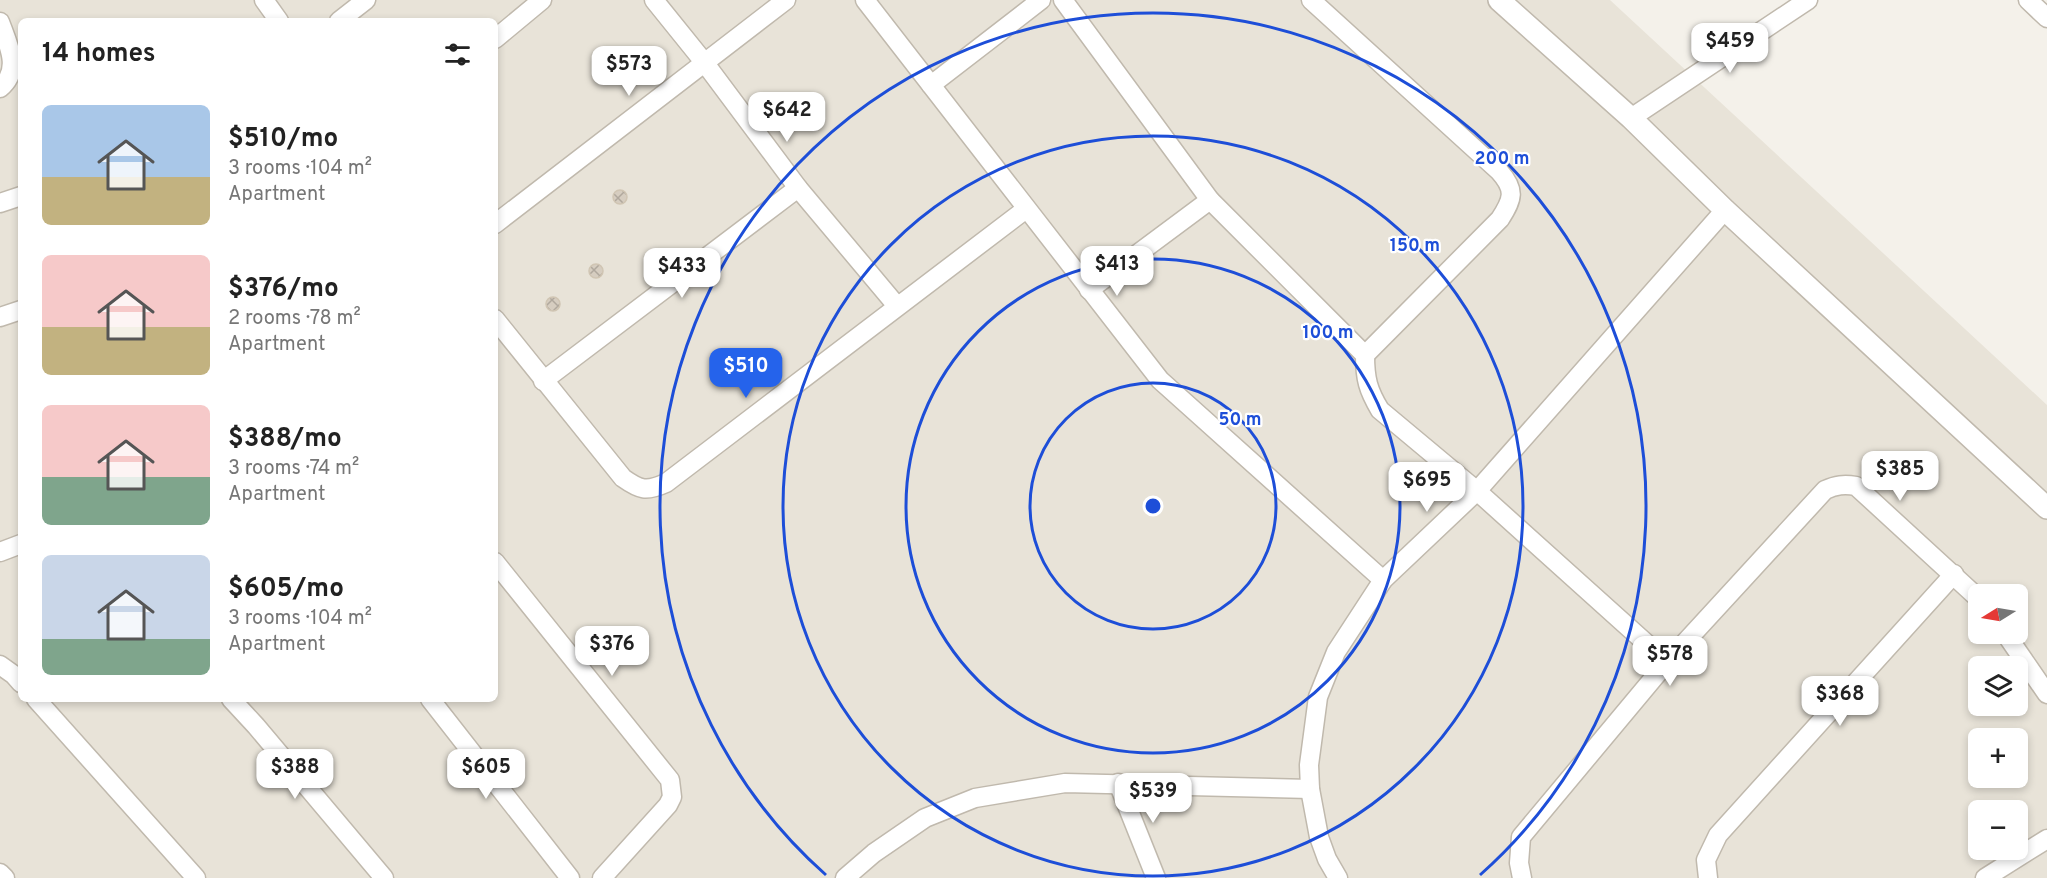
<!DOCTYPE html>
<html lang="en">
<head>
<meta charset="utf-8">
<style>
	body { margin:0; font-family:Overpass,sans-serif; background:#f6f6f6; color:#222; height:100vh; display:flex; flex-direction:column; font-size:22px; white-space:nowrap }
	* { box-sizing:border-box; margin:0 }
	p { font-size:20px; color:#767676 }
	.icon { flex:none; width:33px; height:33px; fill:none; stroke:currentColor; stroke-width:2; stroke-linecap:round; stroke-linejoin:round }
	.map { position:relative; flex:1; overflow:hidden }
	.panel { position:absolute; left:18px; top:18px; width:480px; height:684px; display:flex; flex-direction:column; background:#fff; border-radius:9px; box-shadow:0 3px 9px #0003 }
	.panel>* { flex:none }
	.needle { width:39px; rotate:259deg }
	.controls { position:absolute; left:1968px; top:584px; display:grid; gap:12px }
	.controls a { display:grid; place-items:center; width:60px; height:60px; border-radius:9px; background:#fff; box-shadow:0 3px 9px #0003; font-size:30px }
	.price { position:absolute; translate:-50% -51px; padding:0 14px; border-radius:12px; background:#fff; color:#222; font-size:20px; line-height:39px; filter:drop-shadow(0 2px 3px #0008) }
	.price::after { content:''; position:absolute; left:50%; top:36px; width:18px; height:14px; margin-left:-9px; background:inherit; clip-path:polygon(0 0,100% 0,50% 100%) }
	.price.active { background:#2563eb; color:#fff }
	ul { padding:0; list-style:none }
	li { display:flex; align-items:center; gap:18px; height:150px; padding:0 24px }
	li span { display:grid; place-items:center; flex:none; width:168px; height:120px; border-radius:9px; color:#555 }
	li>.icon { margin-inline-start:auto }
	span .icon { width:72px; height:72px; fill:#fffc; stroke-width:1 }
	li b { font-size:26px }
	h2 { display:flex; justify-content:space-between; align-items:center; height:72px; padding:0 24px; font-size:26px }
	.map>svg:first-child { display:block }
</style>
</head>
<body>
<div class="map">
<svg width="2047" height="878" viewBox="0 0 2047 878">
	<defs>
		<pattern id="building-cross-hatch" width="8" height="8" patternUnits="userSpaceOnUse" patternTransform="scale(1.5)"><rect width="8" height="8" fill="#d6cdc0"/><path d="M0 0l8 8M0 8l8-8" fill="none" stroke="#b0a89d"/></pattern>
	</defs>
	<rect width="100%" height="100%" fill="#f4f1ea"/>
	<path fill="#e8e3d8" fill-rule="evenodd" d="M0 0H1610L2047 405V878H0ZM21 21H495V699H21ZM1978 594H2018V633H1978ZM1978 666H2018V705H1978ZM1978 738H2018V777H1978ZM1978 810H2018V849H1978Z"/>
	<g fill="url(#building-cross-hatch)" stroke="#d0c5b3" stroke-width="1.5">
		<circle cx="620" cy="197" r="7"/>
		<circle cx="596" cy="271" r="7"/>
		<circle cx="553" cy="304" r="7"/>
	</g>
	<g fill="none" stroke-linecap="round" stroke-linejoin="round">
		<g stroke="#c0b9ad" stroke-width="21">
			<g id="minor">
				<polyline points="264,0 279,21"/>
				<polyline points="654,0 704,62 798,188 897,306"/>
				<polyline points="865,0 1160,380 1383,580"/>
				<path d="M1063 0 1210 200 1365 355 1500 219C1513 199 1516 190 1499 171L1311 0"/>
				<polyline points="2028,0 2047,18"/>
				<polyline points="339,21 366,0"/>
				<path d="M0 22C8 44 22 70 0 88"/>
				<polyline points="495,39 542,0"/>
				<polyline points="931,85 1041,0"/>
				<polyline points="1631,118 1808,0"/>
				<polyline points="0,203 21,196"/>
				<polyline points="495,224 786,0"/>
				<polyline points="1089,290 1210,200"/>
				<polyline points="0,317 21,310"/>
				<path d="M495 319 623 478C640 490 646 492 666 483L1026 209"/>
				<path d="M1365 355C1365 379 1368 390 1380 410L1477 491 1667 662"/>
				<polyline points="543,381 798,188"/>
				<polyline points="0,552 21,544"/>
				<polyline points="495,562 670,780 672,797 668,805 602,878"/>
				<polyline points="2005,633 2047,694"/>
				<polyline points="0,665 14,675 21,683"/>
				<polyline points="36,699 196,878"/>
				<polyline points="231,699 256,726 384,878"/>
				<polyline points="430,699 570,878"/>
				<polyline points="1118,783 1156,878"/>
				<polyline points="0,873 5,878"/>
				<polyline points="845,878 874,853 925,818 975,798 1065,783 1310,789"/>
				<polyline points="1338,878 1327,859 1319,837 1310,789 1309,765 1318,697 1336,652 1383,580 1477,491 1725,210"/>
				<path d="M1522 878 1519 863 1521 837 1667 662 1825 490C1836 485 1844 484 1856 486L1978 598"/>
				<polyline points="1708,878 1706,860 1718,835 1954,574"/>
				<polyline points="1985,878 2047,839"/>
			</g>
		</g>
		<g stroke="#c0b9ad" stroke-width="24">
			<polyline id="tertiary" points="1499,0 1631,118 1725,210 2047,508"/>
		</g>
		<use href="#minor" stroke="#fff" stroke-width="18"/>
		<use href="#tertiary" stroke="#fff" stroke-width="21"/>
	</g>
	<g fill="none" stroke="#1d4ed8" stroke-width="3">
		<circle cx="1153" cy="506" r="123"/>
		<circle cx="1153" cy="506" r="247"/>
		<circle cx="1153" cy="506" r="370"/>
		<path d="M826 875A493 493 0 1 1 1480 875"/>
	</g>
	<circle cx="1153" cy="506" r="9" fill="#1d4ed8" stroke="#fff" stroke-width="3"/>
	<g font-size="18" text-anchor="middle" font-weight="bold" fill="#1d4ed8" stroke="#fff" stroke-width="4.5" stroke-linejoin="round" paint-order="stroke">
		<text x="1502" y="164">200 m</text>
		<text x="1415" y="251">150 m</text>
		<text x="1328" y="338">100 m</text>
		<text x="1240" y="425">50 m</text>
	</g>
</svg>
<div class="controls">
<a><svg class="needle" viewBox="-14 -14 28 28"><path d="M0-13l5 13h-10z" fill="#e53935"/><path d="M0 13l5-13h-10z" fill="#767676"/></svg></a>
<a><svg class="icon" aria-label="layers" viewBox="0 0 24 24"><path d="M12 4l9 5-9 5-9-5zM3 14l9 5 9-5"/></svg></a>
<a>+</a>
<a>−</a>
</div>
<b class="price" style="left:1730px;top:74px">$459</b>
<b class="price" style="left:629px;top:97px">$573</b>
<b class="price" style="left:787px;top:143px">$642</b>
<b class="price" style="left:1117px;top:297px">$413</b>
<b class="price" style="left:682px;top:299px">$433</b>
<b class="price active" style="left:746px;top:399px">$510</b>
<b class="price" style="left:1900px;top:502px">$385</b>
<b class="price" style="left:1427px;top:513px">$695</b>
<b class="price" style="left:612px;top:677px">$376</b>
<b class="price" style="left:1670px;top:687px">$578</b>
<b class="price" style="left:1840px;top:727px">$368</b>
<b class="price" style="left:295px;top:800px">$388</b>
<b class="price" style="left:486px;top:800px">$605</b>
<b class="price" style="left:1153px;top:824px">$539</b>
<section class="panel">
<h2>14 homes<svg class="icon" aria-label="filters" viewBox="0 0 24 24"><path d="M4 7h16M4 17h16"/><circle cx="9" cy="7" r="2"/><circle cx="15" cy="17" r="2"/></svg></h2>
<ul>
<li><span style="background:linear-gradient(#a9c7e8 60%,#c2b280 0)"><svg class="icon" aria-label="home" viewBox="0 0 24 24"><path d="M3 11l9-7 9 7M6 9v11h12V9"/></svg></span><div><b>$510/mo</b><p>3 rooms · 104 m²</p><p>Apartment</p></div></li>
<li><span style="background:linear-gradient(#f6c9c9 60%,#c2b280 0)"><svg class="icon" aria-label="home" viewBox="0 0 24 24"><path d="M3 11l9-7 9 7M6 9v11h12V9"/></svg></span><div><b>$376/mo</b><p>2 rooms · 78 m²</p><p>Apartment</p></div></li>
<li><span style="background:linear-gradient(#f6c9c9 60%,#7fa58c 0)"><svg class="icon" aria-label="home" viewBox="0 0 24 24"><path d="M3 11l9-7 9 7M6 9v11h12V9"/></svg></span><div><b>$388/mo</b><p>3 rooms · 74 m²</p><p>Apartment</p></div></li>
<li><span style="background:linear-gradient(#c9d6e8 70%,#7fa58c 0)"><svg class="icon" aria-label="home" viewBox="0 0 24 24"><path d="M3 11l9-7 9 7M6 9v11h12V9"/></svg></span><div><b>$605/mo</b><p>3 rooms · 104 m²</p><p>Apartment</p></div></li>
</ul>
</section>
</div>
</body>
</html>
